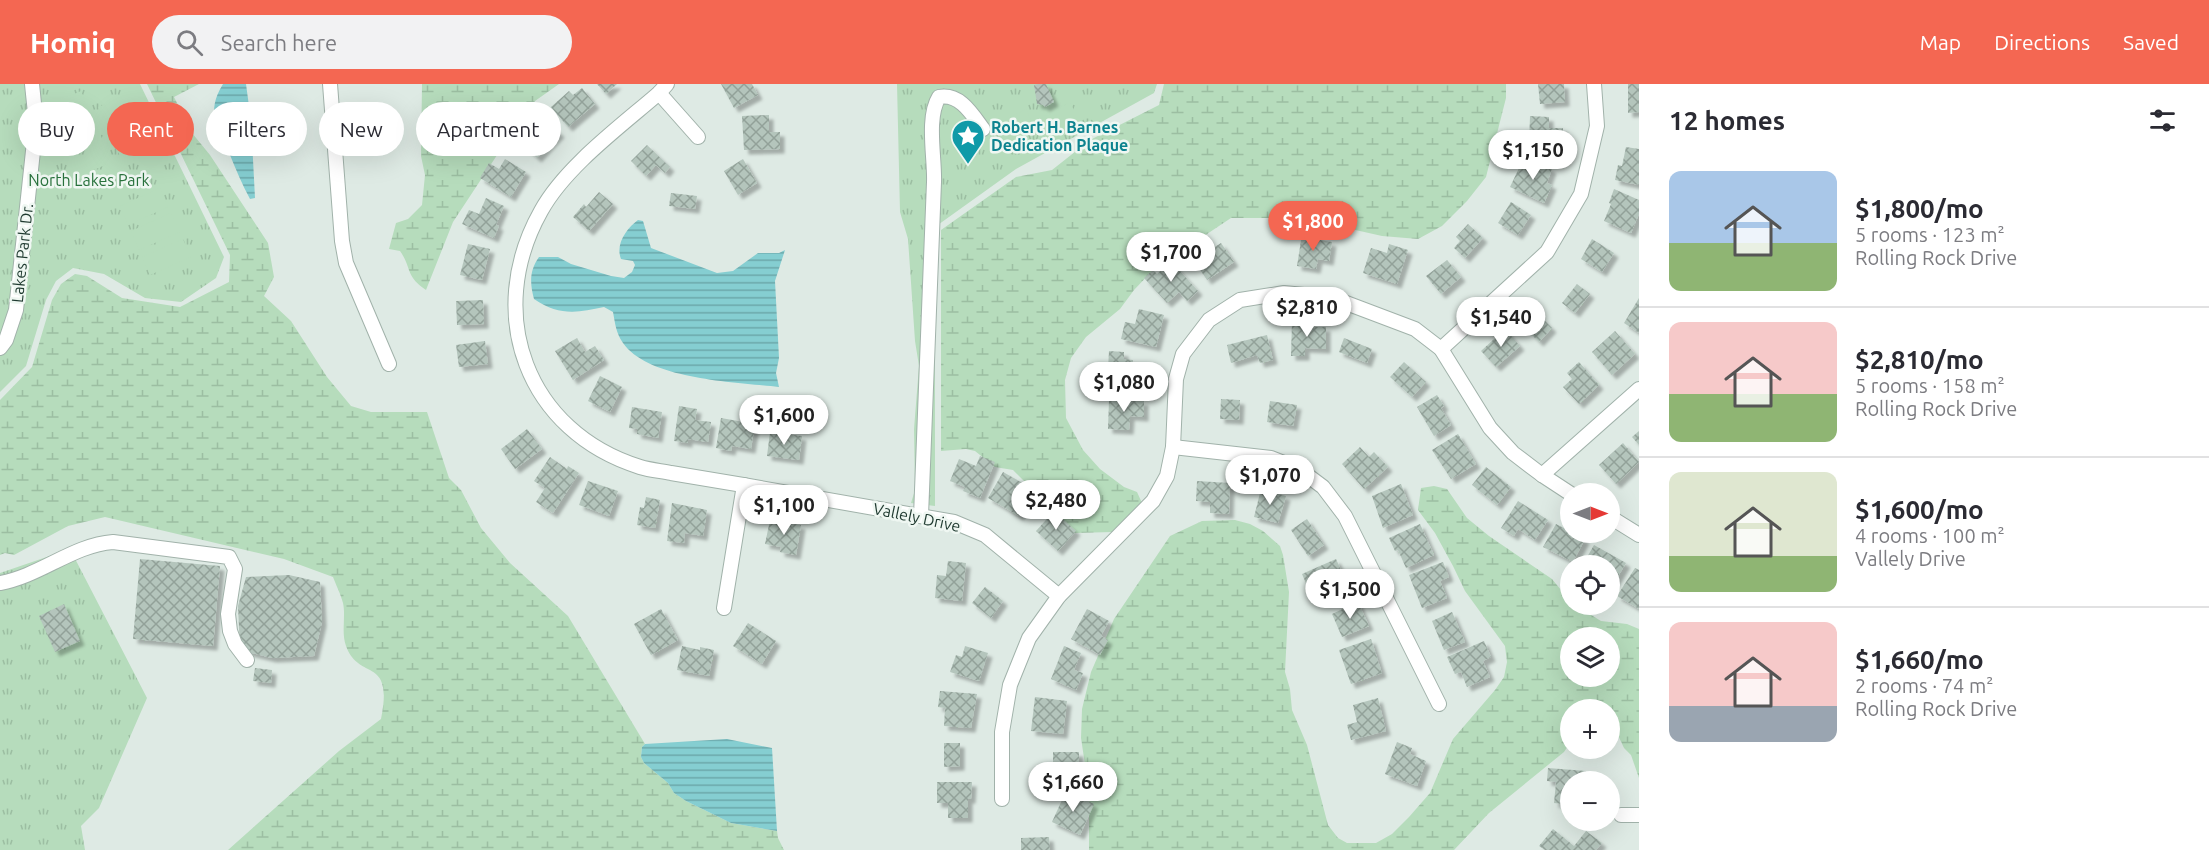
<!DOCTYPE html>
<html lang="en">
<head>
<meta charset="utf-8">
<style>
	body { margin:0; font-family:Ubuntu,sans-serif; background:#f2f2f3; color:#2b2b33; height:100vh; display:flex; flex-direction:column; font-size:22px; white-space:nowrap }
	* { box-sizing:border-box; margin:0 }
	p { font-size:20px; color:#7c7c81 }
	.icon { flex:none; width:33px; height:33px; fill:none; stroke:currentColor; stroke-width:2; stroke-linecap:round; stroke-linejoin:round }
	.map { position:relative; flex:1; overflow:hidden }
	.side { display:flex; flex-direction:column; background:#fff; width:570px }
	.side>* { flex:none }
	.top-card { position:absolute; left:18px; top:18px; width:570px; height:54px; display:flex; gap:12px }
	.needle { width:39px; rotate:90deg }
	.buttons { position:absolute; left:1560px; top:399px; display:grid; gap:12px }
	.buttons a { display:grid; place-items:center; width:60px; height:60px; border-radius:50%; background:#fff; box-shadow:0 6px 24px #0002; font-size:30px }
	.price { position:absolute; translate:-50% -51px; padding:0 14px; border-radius:21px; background:#fff; color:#222; font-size:20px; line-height:39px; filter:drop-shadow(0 2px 3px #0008) }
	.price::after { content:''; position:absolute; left:50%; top:36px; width:18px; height:14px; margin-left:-9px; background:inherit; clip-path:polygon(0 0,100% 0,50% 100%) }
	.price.current { background:#f46752; color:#fff }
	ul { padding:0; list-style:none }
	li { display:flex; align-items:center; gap:18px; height:150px; padding:0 30px }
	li+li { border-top:2px solid #e1e1e2 }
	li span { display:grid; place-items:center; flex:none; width:168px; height:120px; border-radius:12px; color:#555 }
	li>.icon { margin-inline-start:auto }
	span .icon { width:72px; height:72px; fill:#fffc; stroke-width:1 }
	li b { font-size:26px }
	h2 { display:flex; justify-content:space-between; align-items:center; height:72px; padding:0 30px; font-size:26px }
	.tag { padding:0 21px; border-radius:27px; background:#fff; box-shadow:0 6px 24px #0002; font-size:21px; line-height:54px }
	.tag.current { background:#f46752; color:#fff }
	header { display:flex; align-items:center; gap:36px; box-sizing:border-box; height:84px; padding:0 30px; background:#f46752; color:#fff }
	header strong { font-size:28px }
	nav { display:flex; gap:33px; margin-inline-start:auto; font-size:21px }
	.search { width:420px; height:54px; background:#f2f2f3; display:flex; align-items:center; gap:15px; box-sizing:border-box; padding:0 21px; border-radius:33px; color:#7c7c81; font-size:22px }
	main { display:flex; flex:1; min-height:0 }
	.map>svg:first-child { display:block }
</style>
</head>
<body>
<header>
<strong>Homiq</strong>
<div class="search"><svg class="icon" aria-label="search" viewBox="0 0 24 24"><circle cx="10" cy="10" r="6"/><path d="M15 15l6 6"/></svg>Search here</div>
<nav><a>Map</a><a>Directions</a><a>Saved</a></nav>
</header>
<main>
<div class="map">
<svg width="1639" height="766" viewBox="0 0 1639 766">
	<defs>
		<pattern id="grass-tufts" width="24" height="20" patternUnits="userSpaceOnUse" patternTransform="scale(1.5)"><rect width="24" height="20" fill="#b6dcbc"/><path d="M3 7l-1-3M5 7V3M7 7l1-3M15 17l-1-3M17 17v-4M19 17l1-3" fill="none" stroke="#9cbea2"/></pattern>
		<pattern id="wetland-marsh" width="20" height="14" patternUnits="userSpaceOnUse" patternTransform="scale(1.5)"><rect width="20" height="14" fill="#b6dcbc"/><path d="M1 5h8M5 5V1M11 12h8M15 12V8" fill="none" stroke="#9cbea2"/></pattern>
		<pattern id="water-rules" width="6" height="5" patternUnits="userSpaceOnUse" patternTransform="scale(1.5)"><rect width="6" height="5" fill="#85ced1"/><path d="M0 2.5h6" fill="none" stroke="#6ca8aa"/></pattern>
		<pattern id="building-cross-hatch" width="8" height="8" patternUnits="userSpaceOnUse" patternTransform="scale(1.5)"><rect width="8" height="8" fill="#b4c5bc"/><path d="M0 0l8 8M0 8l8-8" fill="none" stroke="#92a199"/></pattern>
		<filter id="shadow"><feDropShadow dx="4.5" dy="4.5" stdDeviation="1.5" flood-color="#0004"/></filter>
	</defs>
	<rect width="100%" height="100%" fill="#deeae4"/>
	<g fill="url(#grass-tufts)">
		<polygon points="0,0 140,0 224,173 216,194 181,218 145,214 104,190 73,184 56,197 46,216 26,282 0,308"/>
		<polygon points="897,0 1157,0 1154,9 1016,85 935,143 935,422 911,419 915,406 914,345 919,282 915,257 908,155 900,128"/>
		<polygon points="70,465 147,614 99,724 81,742 85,766 0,766 0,489"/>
	</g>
	<g fill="url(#wetland-marsh)" fill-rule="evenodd">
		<path d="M147 0H199L174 13 192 49 210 71 268 159 274 193 264 212 291 237 327 293 351 322 371 328H427L449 394 461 406 481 444 510 479 568 532 645 660 642 663 641 673 644 679 668 699 674 709 686 717 731 739 777 747 778 754 784 766H228L339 667 381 635C394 571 359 598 346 562 341 548 346 533 343 519 341 511 336 501 333 493L284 475 105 433 68 442 14 471 5 469 0 471V316L32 283 52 216 61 200 75 190 87 192 122 214 180 223 229 198 230 171Z"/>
		<path d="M422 0H559L535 17 505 59 453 138 426 206C405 192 412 184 400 167L389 165 396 139 408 135 422 121 425 91 421 72Z"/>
		<polygon points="1164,0 1506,0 1506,14 1486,93 1467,117 1442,142 1418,155 1382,152 1329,140 1272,134 1231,134 1153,186 1134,206 1120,225 1086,253 1071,274 1065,296 1066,334 1083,366 1100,385 1124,403 1137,408 1142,419 1113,448 1074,449 1052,430 1048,421 1013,386 995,383 975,367 966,365 941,367 941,146 1016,93 1052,86 1090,56 1159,21"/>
		<path d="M1434 402 1447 405 1467 434 1489 452 1552 495 1570 517V520L1575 521 1601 537 1627 540 1639 545V694L1631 671 1624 664 1616 647 1610 642V626H1570V659L1564 668 1489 729 1454 766H1089V707L1081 654 1082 625 1091 588 1114 535 1170 452 1202 437 1235 436 1250 440 1263 447 1280 462 1283 471 1289 508 1285 588 1290 605 1292 626 1307 661 1328 741 1338 754 1347 759H1376L1392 750 1409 733 1430 709 1453 655 1495 606 1504 593 1507 578 1505 562 1465 507 1453 482 1435 449 1418 426 1421 404ZM1570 554H1610V592H1570Z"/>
	</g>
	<g fill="#b6dcbc">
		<polygon points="96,0 115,0 117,3 94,13 89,3"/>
		<polygon points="81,7 85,17 63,27 58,17"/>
		<polygon points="121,13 125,23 103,34 98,23"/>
		<polygon points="1070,18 1081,40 1051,57 1039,35"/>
		<polygon points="1026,25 1034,43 1003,61 993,42"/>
		<polygon points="89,27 94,37 72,48 67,37"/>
		<polygon points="130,33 135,43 112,54 107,43"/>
		<polygon points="99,47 103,57 81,68 76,57"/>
		<polygon points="139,53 144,64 121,74 116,64"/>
		<polygon points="107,67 112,78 89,88 85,78"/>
		<polygon points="160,104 168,123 128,141 120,122"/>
		<polygon points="171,129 180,148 139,166 131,147"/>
		<polygon points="183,155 191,173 150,191 142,173"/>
	</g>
	<g fill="url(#water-rules)">
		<path d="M223 0H246L251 37 255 114 250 115C242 100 236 86 230 71 218 44 205 29 223 0Z"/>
		<path d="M638 136 643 137 651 164 717 189 733 187 758 169H779L785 166 775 197 779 274 776 289 779 303C736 298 649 296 623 259 616 249 615 239 613 228L604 223C577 229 559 232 534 215 530 200 529 187 539 173H558L571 180 611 192 624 194 632 188 635 181 633 177 621 175C615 160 627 144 638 136Z"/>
		<polygon points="727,655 772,664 777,747 731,739 686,717 674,709 668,699 644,679 641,673 642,663 645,660"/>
	</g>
	<g fill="url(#building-cross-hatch)" filter="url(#shadow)">
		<polygon points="597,0 617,0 606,10"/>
		<polygon points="721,0 752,0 758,11 734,24"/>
		<polygon points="1038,0 1046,0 1054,18 1045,23 1043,21 1037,20 1034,1"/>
		<polygon points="1538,0 1564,0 1565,18 1540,20"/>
		<polygon points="1628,0 1639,0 1639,28 1628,29"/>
		<polygon points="582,4 595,20 568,43 551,23 569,7 573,11"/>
		<polygon points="537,28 560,49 537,74 514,53"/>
		<polygon points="769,31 769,48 780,48 780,65 744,66 742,32"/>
		<polygon points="1530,32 1549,33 1549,44 1563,44 1563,61 1529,60"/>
		<polygon points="647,61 670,83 665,89 656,81 646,92 631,77"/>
		<polygon points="1626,63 1639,65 1639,101 1615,96 1618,81 1622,82"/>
		<polygon points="1528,74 1552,85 1547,99 1552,101 1544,119 1510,103 1519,84 1523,85"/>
		<polygon points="505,75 526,88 511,113 480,94 489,79 499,85"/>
		<polygon points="743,75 757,99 738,111 724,87"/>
		<polygon points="1614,105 1639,116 1639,130 1631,149 1604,137 1611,120 1609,119"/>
		<polygon points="599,108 613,120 589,147 573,133 584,120 586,123"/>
		<polygon points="671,109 697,112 695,125 669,122"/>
		<polygon points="486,114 504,122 496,141 499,142 494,154 462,140 469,126 479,130"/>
		<polygon points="1511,118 1531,131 1518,151 1498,139"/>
		<polygon points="1468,140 1483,154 1465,174 1454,164 1460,157 1456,153"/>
		<polygon points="1302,150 1314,152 1314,155 1332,158 1329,177 1318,175 1316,185 1297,182"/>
		<polygon points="1592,155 1614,169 1602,188 1581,175"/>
		<polygon points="1203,157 1210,166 1221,159 1234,178 1207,196 1188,168"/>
		<polygon points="468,160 490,165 482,196 460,191"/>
		<polygon points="1389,160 1408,166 1397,200 1363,189 1371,164 1387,169"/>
		<polygon points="1447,176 1461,193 1441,210 1426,192"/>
		<polygon points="1171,177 1198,207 1187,217 1179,208 1167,219 1144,194 1153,186 1157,190"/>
		<polygon points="1577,200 1590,210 1575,229 1562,219"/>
		<polygon points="1639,214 1639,249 1624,239"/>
		<polygon points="483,216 484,240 457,241 456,217"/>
		<polygon points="1139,225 1164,231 1156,263 1121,255 1125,238 1135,240"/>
		<polygon points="1542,234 1552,244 1539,258 1529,248"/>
		<polygon points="1292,237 1308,237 1308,243 1326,243 1326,265 1305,264 1305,272 1291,272"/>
		<polygon points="1505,245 1520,262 1496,283 1481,267"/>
		<polygon points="1615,247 1635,270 1612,291 1592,268"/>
		<polygon points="1267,251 1273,276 1260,279 1257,271 1231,279 1227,261"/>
		<polygon points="577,254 585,268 595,262 604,276 573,296 555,267"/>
		<polygon points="1344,254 1372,265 1367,279 1339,268"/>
		<polygon points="485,257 488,280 459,283 456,261"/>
		<polygon points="1109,267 1124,268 1124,275 1133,276 1132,301 1112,300 1112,285 1108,285"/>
		<polygon points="1404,278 1426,298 1412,313 1390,293"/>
		<polygon points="1579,278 1599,301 1579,320 1563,303 1572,295 1567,289"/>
		<polygon points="600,292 622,303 610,328 588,317"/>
		<polygon points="1437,311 1444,322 1441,324 1451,341 1434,352 1417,323"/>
		<polygon points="1221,315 1240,316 1239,336 1220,335"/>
		<polygon points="1109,316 1144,317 1144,333 1130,332 1129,346 1108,345"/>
		<polygon points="1270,317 1297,321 1293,342 1267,338"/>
		<polygon points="679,322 697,325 695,336 711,338 708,358 688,355 688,359 674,357"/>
		<polygon points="632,323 662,328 658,354 637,350 637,345 629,344"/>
		<polygon points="721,334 755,340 751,365 732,362 731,367 716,364"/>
		<polygon points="527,345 542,365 515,385 501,365"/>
		<polygon points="1639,347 1639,361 1632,353"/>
		<polygon points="770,348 802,352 799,376 767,372"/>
		<polygon points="1458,350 1476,380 1451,395 1432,366"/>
		<polygon points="1623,359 1639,378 1616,400 1599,381"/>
		<polygon points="1360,363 1369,373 1374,368 1388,383 1364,405 1342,380"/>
		<polygon points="980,372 995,378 980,414 963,407 965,403 950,397 959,375 976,382"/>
		<polygon points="550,373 567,385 568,382 579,389 553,429 536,418 545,404 534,397"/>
		<polygon points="1486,383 1511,403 1497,421 1472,401"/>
		<polygon points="1003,388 1035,406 1019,432 988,414"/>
		<polygon points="588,397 618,407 609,432 579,421"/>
		<polygon points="1197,397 1230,399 1229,430 1210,429 1210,418 1196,417"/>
		<polygon points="1401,400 1413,431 1383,444 1372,412"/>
		<polygon points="1261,405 1286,412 1278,439 1254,433"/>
		<polygon points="646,413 660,416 655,444 637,441 640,423 644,424"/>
		<polygon points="1518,417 1548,436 1535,456 1518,445 1514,452 1501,444"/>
		<polygon points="672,419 707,426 703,452 685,449 684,459 667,457"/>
		<polygon points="1054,427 1076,447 1058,467 1036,447"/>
		<polygon points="1307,435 1324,461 1308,472 1291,446"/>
		<polygon points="770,436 801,441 796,471 780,468 781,463 765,460"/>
		<polygon points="1420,440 1434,471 1406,484 1398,466 1395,467 1389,454"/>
		<polygon points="1556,440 1585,455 1573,478 1543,463"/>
		<polygon points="1594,461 1626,479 1613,501 1610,499 1610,482 1582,482"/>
		<polygon points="140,475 220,482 213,562 133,555"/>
		<polygon points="1336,475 1350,506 1326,516 1320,501 1309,506 1302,490"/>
		<polygon points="948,477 966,479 962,517 935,514 937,491 946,492"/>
		<polygon points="1443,478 1449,493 1440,497 1447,514 1422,524 1409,491"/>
		<polygon points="1635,484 1639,486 1639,525 1617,512"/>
		<polygon points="289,491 320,498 322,538 314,572 272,574 240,566 238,522 246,493"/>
		<polygon points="985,503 1003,517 991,534 972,519"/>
		<polygon points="1358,518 1369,542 1342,553 1332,530"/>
		<polygon points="64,520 80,557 55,568 39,532"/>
		<polygon points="661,525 678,556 651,571 634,540"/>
		<polygon points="1087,525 1109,537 1101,552 1108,556 1100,571 1071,555"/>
		<polygon points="1452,528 1465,558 1444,566 1432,537"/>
		<polygon points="748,539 776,557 762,580 733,562"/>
		<polygon points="1371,555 1382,589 1351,600 1339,566"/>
		<polygon points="1484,557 1491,573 1483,577 1490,593 1467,603 1461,588 1455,590 1447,573"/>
		<polygon points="682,562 700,566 700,563 714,566 709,592 677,586"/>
		<polygon points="965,562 988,569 979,597 950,588 956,571 962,573"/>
		<polygon points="1064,562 1081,569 1074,586 1083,589 1076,606 1051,595"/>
		<polygon points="255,584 272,586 271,599 253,597"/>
		<polygon points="940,607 977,610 971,644 944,642 945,624 938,623"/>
		<polygon points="1035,613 1067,617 1063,650 1031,647"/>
		<polygon points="1378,614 1386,647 1351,656 1347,641 1357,638 1353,621"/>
		<polygon points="1397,658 1412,664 1410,670 1426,677 1417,702 1385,690"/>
		<polygon points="944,659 960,659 960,682 944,683"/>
		<polygon points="1053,668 1079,668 1079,693 1053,692"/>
		<polygon points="1548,684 1586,687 1585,698 1570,698 1570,721 1554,719 1556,698 1547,697"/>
		<polygon points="937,698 972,698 971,715 968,715 968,734 948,734 948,719 937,719"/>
		<polygon points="1066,707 1094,720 1080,751 1052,738"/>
		<polygon points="1553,745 1574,762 1586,747 1602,759 1596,766 1545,766 1539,762"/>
		<polygon points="1049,753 1050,766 1021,766 1021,754"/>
	</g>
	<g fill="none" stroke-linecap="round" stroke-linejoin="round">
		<g stroke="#a1b2aa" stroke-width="16">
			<g id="minor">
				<polyline points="330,0 342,157 346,179 389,280"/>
				<path d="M667 0 659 9C621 42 565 83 541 127 483 230 527 348 640 383 650 386 661 387 671 389 695 393 719 397 743 401 813 413 883 425 954 438L985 451 1059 512"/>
				<polyline points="659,9 698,53"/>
				<polyline points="0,264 6,256 16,226 36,39 32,0"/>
				<polyline points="1441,265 1547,168 1581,110 1597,42 1594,0"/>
				<polyline points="1173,363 1271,374 1299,385 1323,403 1345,432 1439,620"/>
				<polyline points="1542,391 1639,305"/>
				<path d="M921 432C925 321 929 210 934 98 935 74 926 34 939 13 960 9 972 30 983 45"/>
				<polyline points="1610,433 1639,451"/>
				<path d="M0 499C40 492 73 461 113 458L229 473 235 485 228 530 230 547 235 560 247 576"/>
				<polyline points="724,524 744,401"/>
				<polyline points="1002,715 1002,648 1010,601 1029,554 1059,512 1153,417 1167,392 1173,363 1176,295 1183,270 1209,236 1240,216 1284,209 1333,214 1415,245 1441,265 1490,344 1513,369 1542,391 1571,410"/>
				<polyline points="1621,731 1639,731"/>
			</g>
		</g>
		<use href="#minor" stroke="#fff" stroke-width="14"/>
	</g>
	<defs>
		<g id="sight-pin" transform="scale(1.725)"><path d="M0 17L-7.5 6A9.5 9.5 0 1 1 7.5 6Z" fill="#0f9aa8" stroke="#eff7f2"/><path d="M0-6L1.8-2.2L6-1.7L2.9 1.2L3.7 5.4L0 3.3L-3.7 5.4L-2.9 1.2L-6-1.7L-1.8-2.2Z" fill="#fff"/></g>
	</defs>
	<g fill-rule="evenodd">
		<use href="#sight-pin" x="968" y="52"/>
	</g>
	<g text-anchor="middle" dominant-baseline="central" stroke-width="5" stroke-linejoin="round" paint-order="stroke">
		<g font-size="16" font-weight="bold" fill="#0d838f" stroke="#eff7f2" text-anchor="start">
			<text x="991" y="43">Robert H. Barnes<tspan x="991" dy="18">Dedication Plaque</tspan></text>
		</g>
		<g font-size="16" fill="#29723d" stroke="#eff7f2">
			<text x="89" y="96">North Lakes Park</text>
		</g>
		<g font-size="16" fill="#1f3a30" stroke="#eff7f2">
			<text transform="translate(22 169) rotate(-84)">Lakes Park Dr.</text>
			<text transform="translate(917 433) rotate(12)">Vallely Drive</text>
		</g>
	</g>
</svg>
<div class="buttons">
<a><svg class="needle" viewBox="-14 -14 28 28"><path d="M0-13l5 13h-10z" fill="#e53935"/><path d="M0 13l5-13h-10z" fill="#7c7c81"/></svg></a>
<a><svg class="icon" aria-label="locate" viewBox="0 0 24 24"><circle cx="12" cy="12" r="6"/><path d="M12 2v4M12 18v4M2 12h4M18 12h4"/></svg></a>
<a><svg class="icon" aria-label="layers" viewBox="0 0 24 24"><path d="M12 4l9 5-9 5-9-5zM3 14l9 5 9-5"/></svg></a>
<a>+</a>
<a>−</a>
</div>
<b class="price" style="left:1533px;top:97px">$1,150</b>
<b class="price current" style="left:1313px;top:168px">$1,800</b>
<b class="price" style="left:1171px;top:199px">$1,700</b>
<b class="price" style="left:1307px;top:254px">$2,810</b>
<b class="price" style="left:1501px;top:264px">$1,540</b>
<b class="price" style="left:1124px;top:329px">$1,080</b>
<b class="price" style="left:784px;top:362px">$1,600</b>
<b class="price" style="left:1270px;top:422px">$1,070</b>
<b class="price" style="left:1056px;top:447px">$2,480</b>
<b class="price" style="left:784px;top:452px">$1,100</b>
<b class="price" style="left:1350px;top:536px">$1,500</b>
<b class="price" style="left:1073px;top:729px">$1,660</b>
<div class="top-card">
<a class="tag">Buy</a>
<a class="tag current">Rent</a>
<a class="tag">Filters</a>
<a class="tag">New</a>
<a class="tag">Apartment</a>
</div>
</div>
<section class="side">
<h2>12 homes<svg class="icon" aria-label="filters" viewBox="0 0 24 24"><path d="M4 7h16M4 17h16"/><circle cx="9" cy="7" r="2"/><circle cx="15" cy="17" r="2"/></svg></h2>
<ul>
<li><span style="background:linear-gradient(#a9c7e8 60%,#8fb573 0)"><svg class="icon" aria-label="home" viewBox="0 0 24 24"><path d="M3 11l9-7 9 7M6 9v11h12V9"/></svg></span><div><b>$1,800/mo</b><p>5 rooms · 123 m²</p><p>Rolling Rock Drive</p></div></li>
<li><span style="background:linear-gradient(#f6c9c9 60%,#8fb573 0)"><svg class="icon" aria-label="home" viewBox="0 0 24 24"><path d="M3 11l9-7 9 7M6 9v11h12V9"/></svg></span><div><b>$2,810/mo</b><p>5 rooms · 158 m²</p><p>Rolling Rock Drive</p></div></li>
<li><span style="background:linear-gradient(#dfe7d0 70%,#8fb573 0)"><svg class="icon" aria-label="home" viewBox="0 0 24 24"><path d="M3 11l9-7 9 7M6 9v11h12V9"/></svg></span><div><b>$1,600/mo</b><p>4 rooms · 100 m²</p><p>Vallely Drive</p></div></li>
<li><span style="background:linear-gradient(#f6c9c9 70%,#9aa5b1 0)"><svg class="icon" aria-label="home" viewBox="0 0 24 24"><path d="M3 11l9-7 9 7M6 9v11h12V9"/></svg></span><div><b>$1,660/mo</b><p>2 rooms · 74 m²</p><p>Rolling Rock Drive</p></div></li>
</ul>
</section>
</main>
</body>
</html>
